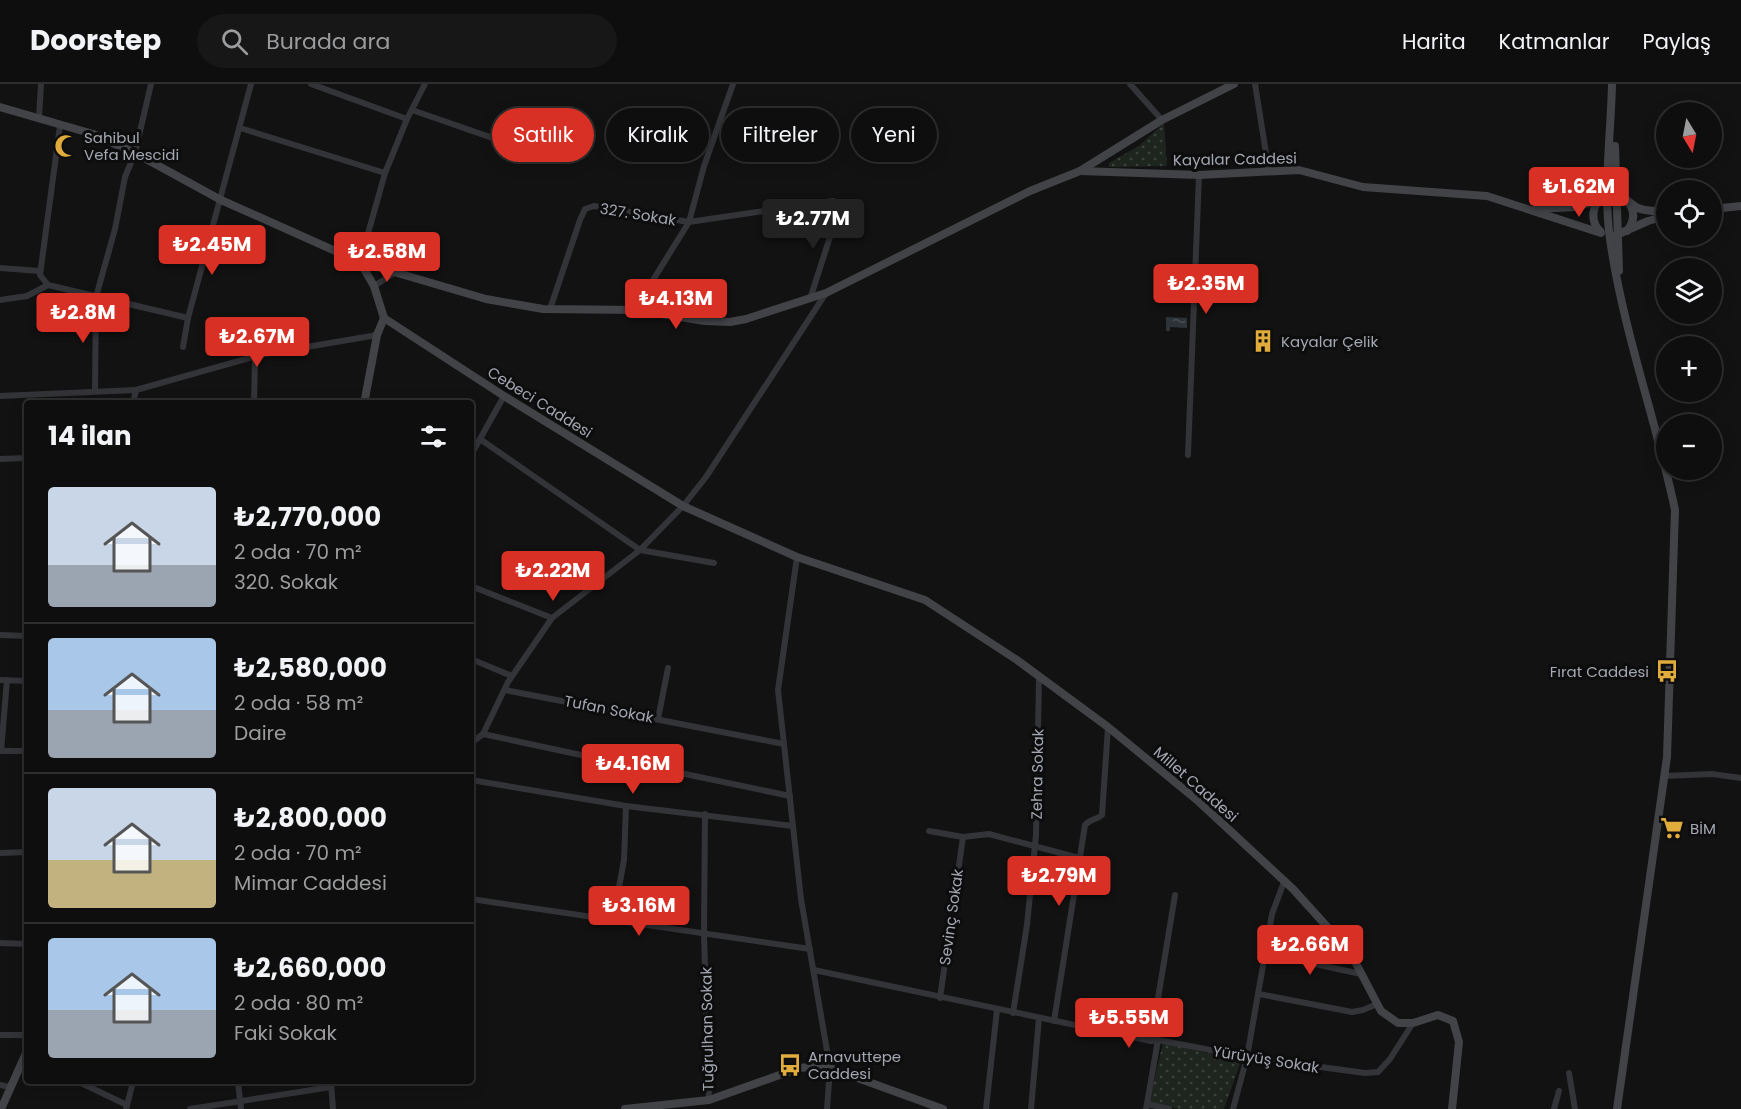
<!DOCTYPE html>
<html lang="tr">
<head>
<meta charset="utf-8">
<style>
	body { margin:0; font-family:Poppins,sans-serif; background:#171717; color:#f1f3f6; height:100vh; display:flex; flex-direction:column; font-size:22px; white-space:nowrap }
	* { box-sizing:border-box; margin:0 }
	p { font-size:20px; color:#9b9c9e }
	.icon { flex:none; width:33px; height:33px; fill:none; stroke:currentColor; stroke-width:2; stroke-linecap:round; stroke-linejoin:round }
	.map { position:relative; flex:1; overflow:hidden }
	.details { position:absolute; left:24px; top:316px; width:450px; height:684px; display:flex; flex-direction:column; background:#0e0e0e; border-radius:6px; box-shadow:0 3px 15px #0003,0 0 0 2px #2e2e2e }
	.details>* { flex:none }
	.banner { position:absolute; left:492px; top:24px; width:570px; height:54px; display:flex; gap:12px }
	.needle { width:39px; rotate:170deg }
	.tools { position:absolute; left:1656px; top:18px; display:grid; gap:12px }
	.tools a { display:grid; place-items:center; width:66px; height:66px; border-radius:50%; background:#0e0e0e; box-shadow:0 3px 15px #0003,0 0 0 2px #2e2e2e; font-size:30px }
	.price { position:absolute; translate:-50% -51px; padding:0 14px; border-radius:6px; background:#d93025; color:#fff; font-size:20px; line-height:39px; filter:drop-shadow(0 2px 3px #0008) }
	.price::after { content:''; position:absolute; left:50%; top:36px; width:18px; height:14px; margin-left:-9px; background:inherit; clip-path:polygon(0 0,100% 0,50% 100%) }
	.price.on { background:#222; color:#fff }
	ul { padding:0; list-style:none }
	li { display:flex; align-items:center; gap:18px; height:150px; padding:0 24px }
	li+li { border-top:2px solid #2e2e2e }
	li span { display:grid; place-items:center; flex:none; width:168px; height:120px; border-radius:6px; color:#555 }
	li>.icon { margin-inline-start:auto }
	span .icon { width:72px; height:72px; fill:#fffc; stroke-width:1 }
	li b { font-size:26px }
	h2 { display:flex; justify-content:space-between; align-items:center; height:72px; padding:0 24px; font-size:26px }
	.pill { padding:0 21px; border-radius:27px; background:#0e0e0e; box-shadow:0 3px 15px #0003,0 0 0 2px #2e2e2e; font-size:21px; line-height:54px }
	.pill.on { background:#d93025; color:#fff }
	header { display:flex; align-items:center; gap:36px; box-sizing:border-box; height:84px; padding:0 30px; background:#0e0e0e; border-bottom:2px solid #2e2e2e }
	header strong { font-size:28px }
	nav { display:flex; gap:33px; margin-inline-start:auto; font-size:21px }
	.search { width:420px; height:54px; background:#171717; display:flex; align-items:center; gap:15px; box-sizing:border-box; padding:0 21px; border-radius:33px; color:#9b9c9e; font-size:22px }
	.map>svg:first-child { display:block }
</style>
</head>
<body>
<header>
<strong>Doorstep</strong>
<div class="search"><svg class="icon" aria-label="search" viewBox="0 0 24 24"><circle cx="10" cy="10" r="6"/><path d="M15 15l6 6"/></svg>Burada ara</div>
<nav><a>Harita</a><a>Katmanlar</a><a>Paylaş</a></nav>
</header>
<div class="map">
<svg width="1741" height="1025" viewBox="0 0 1741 1025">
	<defs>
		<pattern id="grass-dots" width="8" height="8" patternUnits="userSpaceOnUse" patternTransform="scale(1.5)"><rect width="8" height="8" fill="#1e251f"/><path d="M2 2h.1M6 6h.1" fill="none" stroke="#3c423d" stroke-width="1.8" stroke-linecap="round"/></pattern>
		<pattern id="water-ripples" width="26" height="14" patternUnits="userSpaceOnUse" patternTransform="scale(1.5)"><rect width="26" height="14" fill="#2c343a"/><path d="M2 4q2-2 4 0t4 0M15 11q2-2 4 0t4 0" fill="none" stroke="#484f54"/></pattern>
	</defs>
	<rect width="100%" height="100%" fill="#121213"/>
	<g fill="url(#grass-dots)">
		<polygon points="1164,39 1167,82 1109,83 1109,79 1140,61"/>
		<polygon points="1163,959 1241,977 1224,1025 1179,1025 1149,1018"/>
	</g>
	<polygon fill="url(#water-ripples)" points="1166,233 1187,234 1187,244 1170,243 1170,247 1166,247"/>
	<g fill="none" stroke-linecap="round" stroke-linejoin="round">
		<g stroke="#333438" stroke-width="6">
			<polyline points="311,0 407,35 385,89"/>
			<polyline points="1130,0 1162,36"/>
			<polyline points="1255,0 1269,88"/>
			<polyline points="412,26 533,68 543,65 558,38"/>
			<polyline points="39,34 41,0"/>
			<polyline points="407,35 425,0"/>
			<polyline points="60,42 40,191 48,201 188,234"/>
			<polyline points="240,44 385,89 360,178"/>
			<polyline points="0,184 39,187"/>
			<polyline points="374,202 396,188"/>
			<polyline points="0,216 27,212 48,201"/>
			<polyline points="550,225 580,136 585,125 594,122 689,138 833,117 839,120 839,125 810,215"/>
			<polyline points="628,226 653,196 689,138 704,82 733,0"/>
			<polyline points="183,263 188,234 251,0"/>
			<polyline points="95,307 96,213 115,145 125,93 135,69 151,0"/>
			<polyline points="0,312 136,306 260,271 377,251"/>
			<polyline points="133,320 136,306"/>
			<polyline points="254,320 255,273"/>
			<polyline points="480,355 640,466 714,479"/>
			<polyline points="471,371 504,312"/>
			<polyline points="1188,371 1199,91"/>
			<polyline points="0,375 27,374"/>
			<polyline points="797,473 778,606 801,815 830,984 827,1025"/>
			<polyline points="471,502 552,534"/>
			<polyline points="0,551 27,552"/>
			<polyline points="471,575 512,592"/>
			<polyline points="0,596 27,597"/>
			<polyline points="505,606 784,660"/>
			<polyline points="658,635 668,584"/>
			<polyline points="483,650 632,682 685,690 790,712"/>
			<polyline points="471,659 483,650 508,598 552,534 640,466 683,422 706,393 826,209"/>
			<polyline points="0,667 27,667"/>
			<polyline points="1,667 7,596"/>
			<polyline points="1664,692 1712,690 1741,694"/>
			<polyline points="471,696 626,722 793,742"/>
			<polyline points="705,730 704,850 709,1016"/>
			<polyline points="929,747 963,753 989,750 1079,774"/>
			<polyline points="0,769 27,768"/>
			<polyline points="471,815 810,865"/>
			<polyline points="613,836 624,776 626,722"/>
			<polyline points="0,859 27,860"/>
			<polyline points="1264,869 1361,890"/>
			<polyline points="814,886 1151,957 1158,956 1247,973 1365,989 1378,988 1390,975 1413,939"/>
			<polyline points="1259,910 1352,928 1363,926 1377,920"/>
			<polyline points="940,914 963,753"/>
			<polyline points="1013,929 1027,841 1036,751 1039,594"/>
			<path d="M1054 937 1085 741C1090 735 1096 736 1102 731L1108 643"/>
			<polyline points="0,951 27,951"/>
			<polyline points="1151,957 1175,811"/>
			<polyline points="1569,989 1575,1025"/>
			<polyline points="79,998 127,1021"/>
			<polyline points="238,998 241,1025"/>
			<polyline points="331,998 333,1025"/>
			<polyline points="0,1001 9,1003"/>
			<polyline points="1147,1020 1169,1025"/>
			<polyline points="126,1025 133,998"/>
			<polyline points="190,1025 331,1003"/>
			<polyline points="986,1025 997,926"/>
			<polyline points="1031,1025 1039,934"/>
			<polyline points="1146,1025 1158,956"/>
			<polyline points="1233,1025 1247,973 1272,830 1284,798"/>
			<polyline points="1554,1025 1559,1007"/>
		</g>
		<g stroke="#414347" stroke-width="8">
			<path d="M1612 0C1611 49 1603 107 1610 155 1623 247 1656 335 1675 426L1667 673 1617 1025"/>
			<polyline points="0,23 93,50 135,69 221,116 360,178 486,215 543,225 637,226 705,237 730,238 746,235 826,209 1030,107 1080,87 1162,36 1234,0"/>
			<polyline points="1615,62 1619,187"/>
			<polyline points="1080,87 1199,91 1299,86 1363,103 1487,112 1601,149"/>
			<polyline points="1536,125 1575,123 1600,116"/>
			<polyline points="1712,125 1741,122"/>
			<path d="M1600 147C1586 134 1595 107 1617 112 1625 113 1631 120 1638 124 1647 128 1657 127 1666 127"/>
			<path d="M1627 147C1634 138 1636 128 1628 118"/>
			<polyline points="1614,152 1648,137 1666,132"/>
			<polyline points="360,178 374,202 384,234"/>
			<polyline points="384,234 504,312 683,422 797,473 925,516 1017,576 1108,643 1198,717 1293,805 1350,868 1381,927 1398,939 1413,939 1438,931 1453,937 1459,958 1452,1025"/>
			<polyline points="364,320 377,251 384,234"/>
			<polyline points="1,1025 27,967"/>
			<polyline points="625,1025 709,1016 799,984 810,983 830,984 943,1025"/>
		</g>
	</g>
	<defs>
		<g id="mosque-bare" transform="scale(1.8)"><path d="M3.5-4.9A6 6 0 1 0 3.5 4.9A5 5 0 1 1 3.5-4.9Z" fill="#e1ac3b" stroke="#0d0d0e" stroke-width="2.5" paint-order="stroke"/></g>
		<g id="building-bare" transform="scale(1.8)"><path d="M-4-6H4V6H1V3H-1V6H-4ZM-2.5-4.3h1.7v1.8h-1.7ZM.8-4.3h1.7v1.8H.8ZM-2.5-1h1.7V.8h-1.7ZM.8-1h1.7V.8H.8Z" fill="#e1ac3b" stroke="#0d0d0e" stroke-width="2.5" paint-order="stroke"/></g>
		<g id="bus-bare" transform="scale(1.8)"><path d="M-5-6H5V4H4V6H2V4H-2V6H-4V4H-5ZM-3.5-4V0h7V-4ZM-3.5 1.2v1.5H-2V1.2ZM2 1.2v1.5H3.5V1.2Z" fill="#e1ac3b" stroke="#0d0d0e" stroke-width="2.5" paint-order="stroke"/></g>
		<g id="supermarket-bare" transform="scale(1.8)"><path d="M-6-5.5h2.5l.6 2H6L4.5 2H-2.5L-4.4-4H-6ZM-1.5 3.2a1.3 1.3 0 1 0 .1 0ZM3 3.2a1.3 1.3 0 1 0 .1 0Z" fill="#e1ac3b" stroke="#0d0d0e" stroke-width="2.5" paint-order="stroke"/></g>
	</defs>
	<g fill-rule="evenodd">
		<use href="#mosque-bare" x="66" y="62"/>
		<use href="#building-bare" x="1263" y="257"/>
		<use href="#bus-bare" x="1667" y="587"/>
		<use href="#supermarket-bare" x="1672" y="744"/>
		<use href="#bus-bare" x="790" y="981"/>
	</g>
	<g text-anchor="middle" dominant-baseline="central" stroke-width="6" stroke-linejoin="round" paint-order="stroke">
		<g font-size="15" fill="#a4a8b2" stroke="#0d0d0e" text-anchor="start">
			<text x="84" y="53">Sahibul<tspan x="84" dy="17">Vefa Mescidi</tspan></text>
			<text x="1281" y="257">Kayalar Çelik</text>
			<text x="1649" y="587" text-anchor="end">Fırat Caddesi</text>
			<text x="1690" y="744">BİM</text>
			<text x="808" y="972">Arnavuttepe<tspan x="808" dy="17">Caddesi</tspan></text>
		</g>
		<g font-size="15" fill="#a4a8b2" stroke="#0d0d0e">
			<text transform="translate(1235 75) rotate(-1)">Kayalar Caddesi</text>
			<text transform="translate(638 130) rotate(9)">327. Sokak</text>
			<text transform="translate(540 318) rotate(32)">Cebeci Caddesi</text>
			<text transform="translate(609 625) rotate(11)">Tufan Sokak</text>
			<text transform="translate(1037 690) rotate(-89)">Zehra Sokak</text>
			<text transform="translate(1196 700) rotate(41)">Millet Caddesi</text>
			<text transform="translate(951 833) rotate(-82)">Sevinç Sokak</text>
			<text transform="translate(707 945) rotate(-91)">Tuğrulhan Sokak</text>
			<text transform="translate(1266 975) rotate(9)">Yürüyüş Sokak</text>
		</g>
	</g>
</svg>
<div class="tools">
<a><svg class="needle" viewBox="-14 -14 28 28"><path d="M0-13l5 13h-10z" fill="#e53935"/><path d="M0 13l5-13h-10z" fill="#9b9c9e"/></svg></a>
<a><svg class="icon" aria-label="locate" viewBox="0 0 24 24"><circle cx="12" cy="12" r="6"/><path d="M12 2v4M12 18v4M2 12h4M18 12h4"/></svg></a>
<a><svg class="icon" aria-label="layers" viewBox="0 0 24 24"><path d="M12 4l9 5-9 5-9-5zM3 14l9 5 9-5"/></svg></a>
<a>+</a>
<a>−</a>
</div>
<b class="price" style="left:1579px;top:134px">₺1.62M</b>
<b class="price on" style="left:813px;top:166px">₺2.77M</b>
<b class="price" style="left:212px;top:192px">₺2.45M</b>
<b class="price" style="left:387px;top:199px">₺2.58M</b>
<b class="price" style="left:1206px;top:231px">₺2.35M</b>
<b class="price" style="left:676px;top:246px">₺4.13M</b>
<b class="price" style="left:83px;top:260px">₺2.8M</b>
<b class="price" style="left:257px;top:284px">₺2.67M</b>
<b class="price" style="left:553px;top:518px">₺2.22M</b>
<b class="price" style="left:633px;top:711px">₺4.16M</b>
<b class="price" style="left:1059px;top:823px">₺2.79M</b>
<b class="price" style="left:639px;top:853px">₺3.16M</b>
<b class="price" style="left:1310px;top:892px">₺2.66M</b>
<b class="price" style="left:1129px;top:965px">₺5.55M</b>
<div class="banner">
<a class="pill on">Satılık</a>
<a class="pill">Kiralık</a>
<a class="pill">Filtreler</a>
<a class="pill">Yeni</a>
</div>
<section class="details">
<h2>14 ilan<svg class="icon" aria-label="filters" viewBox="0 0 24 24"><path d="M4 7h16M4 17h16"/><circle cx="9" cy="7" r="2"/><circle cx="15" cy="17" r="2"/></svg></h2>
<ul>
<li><span style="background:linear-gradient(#c9d6e8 65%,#9aa5b1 0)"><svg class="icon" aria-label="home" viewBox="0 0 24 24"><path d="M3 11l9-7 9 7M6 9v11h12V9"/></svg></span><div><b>₺2,770,000</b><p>2 oda · 70 m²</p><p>320. Sokak</p></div></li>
<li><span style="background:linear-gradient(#a9c7e8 60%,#9aa5b1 0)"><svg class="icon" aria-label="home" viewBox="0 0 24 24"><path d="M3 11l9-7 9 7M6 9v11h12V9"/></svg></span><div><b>₺2,580,000</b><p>2 oda · 58 m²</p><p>Daire</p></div></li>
<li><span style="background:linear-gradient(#c9d6e8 60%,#c2b280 0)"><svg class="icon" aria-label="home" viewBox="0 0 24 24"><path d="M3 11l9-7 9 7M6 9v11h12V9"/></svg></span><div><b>₺2,800,000</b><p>2 oda · 70 m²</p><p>Mimar Caddesi</p></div></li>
<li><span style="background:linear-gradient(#a9c7e8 60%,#9aa5b1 0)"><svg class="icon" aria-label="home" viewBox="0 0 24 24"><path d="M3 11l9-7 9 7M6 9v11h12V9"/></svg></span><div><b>₺2,660,000</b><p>2 oda · 80 m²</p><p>Faki Sokak</p></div></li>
</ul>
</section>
</div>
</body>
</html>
